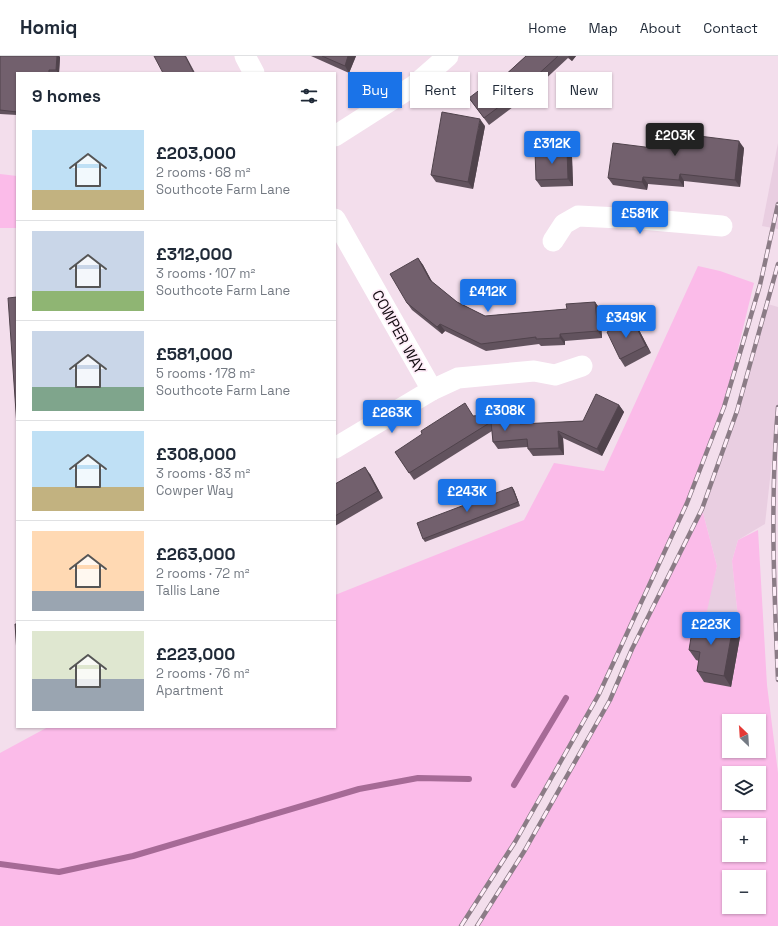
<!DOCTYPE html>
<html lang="en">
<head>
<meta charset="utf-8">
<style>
	body { margin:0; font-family:"Space Grotesk",sans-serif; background:#f2f2f3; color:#1f2937; height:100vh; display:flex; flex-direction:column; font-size:15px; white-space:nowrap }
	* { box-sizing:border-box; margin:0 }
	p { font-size:13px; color:#747a83 }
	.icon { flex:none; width:22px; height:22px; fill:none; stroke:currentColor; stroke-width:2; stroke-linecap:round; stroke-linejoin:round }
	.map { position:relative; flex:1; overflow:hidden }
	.side { position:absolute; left:16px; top:16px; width:320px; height:656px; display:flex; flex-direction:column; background:#fff; border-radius:0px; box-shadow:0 1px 3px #0004 }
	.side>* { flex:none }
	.hud { position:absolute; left:348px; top:16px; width:370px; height:36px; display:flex; gap:8px }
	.needle { width:26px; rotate:335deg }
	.fabs { position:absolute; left:722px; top:658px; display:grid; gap:8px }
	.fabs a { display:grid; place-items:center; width:44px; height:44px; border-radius:0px; background:#fff; box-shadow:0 1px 3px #0004; font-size:20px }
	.price { position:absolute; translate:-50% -34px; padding:0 9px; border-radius:4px; background:#1a73e8; color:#fff; font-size:13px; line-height:26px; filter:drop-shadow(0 1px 2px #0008) }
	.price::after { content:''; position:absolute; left:50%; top:24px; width:12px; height:9px; margin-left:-6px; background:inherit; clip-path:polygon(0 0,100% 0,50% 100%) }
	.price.selected { background:#222; color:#fff }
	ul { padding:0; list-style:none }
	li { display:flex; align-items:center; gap:12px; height:100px; padding:0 16px }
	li+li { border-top:1px solid #e0e1e3 }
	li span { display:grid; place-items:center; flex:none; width:112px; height:80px; border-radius:0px; color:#555 }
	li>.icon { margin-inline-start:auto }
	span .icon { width:48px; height:48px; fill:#fffc; stroke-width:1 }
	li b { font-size:17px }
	h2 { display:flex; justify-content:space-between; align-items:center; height:48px; padding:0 16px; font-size:17px }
	.tag { padding:0 14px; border-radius:0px; background:#fff; box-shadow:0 1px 3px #0004; font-size:14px; line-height:36px }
	.tag.selected { background:#1a73e8; color:#fff }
	header { display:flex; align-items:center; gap:24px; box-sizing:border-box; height:56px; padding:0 20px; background:#fff; border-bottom:1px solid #e0e1e3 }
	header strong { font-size:19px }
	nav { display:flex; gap:22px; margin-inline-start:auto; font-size:14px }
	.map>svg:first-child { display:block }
</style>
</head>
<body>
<header>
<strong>Homiq</strong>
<nav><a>Home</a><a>Map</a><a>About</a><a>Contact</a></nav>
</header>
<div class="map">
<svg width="778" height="870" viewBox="0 0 778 870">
	<rect width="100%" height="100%" fill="#f3deec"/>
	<g fill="#e9cee1">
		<polygon points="778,87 778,173 762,170"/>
		<polygon points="768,248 778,251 778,351 765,468 738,484 732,505 740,581 701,573 717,510 702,453 737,355"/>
	</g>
	<g fill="#fbbbe9" fill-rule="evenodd">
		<polygon points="0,118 17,120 17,172 0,172"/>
		<polygon points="698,210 720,215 754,227 724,351 687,447 599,638 515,786 461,870 0,870 0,697 48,671 335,671 335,539 524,464 554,407 604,415"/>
		<path d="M702 453 717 510 696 604 708 606 731 631 740 581 732 505 738 484 758 474 767 629 778 717V870H477L525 794 606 652ZM729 665H759V695H729ZM729 717H759V747H729ZM729 769H759V799H729ZM729 821H759V851H729Z"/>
	</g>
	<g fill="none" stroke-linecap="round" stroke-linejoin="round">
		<g stroke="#a66a96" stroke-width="6">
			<polyline points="514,729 566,642"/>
			<polyline points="0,808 59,816 133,800 359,733 418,722 469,723"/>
		</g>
		<g stroke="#fff" stroke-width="21">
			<polyline points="245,0 254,17"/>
			<polyline points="335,80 415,29 448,0"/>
			<polyline points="335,163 432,334 458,322 534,315 555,319 582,310"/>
			<polyline points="553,185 564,168 578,160 641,163 722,170"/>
			<polyline points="335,392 432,334"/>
		</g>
		<g stroke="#8b7c86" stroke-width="4.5">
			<g id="rail">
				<path d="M778 351C770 442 774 533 778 624"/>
				<polyline points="461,870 515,786 599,638 687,447 724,351 760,229 778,148"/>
				<polyline points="477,870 525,794 610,644 632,593 702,453 737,355 778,208"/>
			</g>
		</g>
		<use href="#rail" stroke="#feedf8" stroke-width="3" stroke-dasharray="9" stroke-linecap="butt"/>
	</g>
	<g fill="#62535e">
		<polygon points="0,0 59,0 60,1 59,17 17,17 17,59 0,58"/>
		<polygon points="311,0 356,0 349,17"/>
		<polygon points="526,0 576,0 572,5 568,2 525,42 489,69 469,42 490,33"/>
		<polygon points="485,70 473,133 436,126 431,119"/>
		<polygon points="688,78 688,79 744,92 740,131 684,125 684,131 648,128 647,134 613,129 608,122 653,92"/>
		<polygon points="567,94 572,101 573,130 541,131 536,124"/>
		<polygon points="418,202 423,209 432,226 457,246 485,260 567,253 595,246 600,253 602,282 565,285 565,289 541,290 539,288 486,295 445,275 442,278 412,254 407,247"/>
		<polygon points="637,270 651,297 625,311 620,303"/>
		<polygon points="619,349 624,356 602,400 563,382 564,399 533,400 528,393 528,391 498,393 493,386 492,375 414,424 395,396 473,360 518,356 523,363 524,368 583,365"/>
		<polygon points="370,418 383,442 335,470 335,428"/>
		<polygon points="512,431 514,434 520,450 425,486 423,483"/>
		<polygon points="740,581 731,631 704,626 697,615 699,605 696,604 689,594"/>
	</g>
	<g fill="#50434c">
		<polygon points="57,0 59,0 60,1 59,17 58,17 56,14"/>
		<polygon points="185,0 186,0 195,17 194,17"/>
		<polygon points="348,0 356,0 349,17 345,10"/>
		<polygon points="568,0 576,0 572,5"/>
		<polygon points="480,63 485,70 473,133 468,126"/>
		<polygon points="683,71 688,78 688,86 683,78"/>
		<polygon points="739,85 744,92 740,131 735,124"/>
		<polygon points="567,94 572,101 573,130 568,123"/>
		<polygon points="680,118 684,125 684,131 679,124"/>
		<polygon points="643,121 648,128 647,134 642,126"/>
		<polygon points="418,202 423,209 435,231 430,224"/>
		<polygon points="595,246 600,253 602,282 598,275"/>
		<polygon points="632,263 637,270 651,297 646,290"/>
		<polygon points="440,268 445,275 442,278 437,271"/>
		<polygon points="560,278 565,285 565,289 560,282"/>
		<polygon points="619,349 624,356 602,400 597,393"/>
		<polygon points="518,356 523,363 524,375 520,368"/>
		<polygon points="558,375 563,382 564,399 559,392"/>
		<polygon points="365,411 370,418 383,442 378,435"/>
		<polygon points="512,431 514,434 520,450 518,446"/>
		<polygon points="733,570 740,581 731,631 724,620"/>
	</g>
	<g fill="#72606d" stroke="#50434c">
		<polygon points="0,0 57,0 56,14 49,14 49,17 17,17 17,56 0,54"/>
		<polygon points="154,0 185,0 194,17 163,17"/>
		<polygon points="322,0 348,0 345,10"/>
		<polygon points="526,0 558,0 520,35 484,62 469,42 486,29 490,33"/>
		<polygon points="442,56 480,63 468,126 431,119"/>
		<polygon points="655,68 683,71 683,78 739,85 735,124 680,118 679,124 643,121 642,126 608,122 613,87 653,92"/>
		<polygon points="567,94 568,123 536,124 535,95"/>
		<polygon points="418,202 430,224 457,246 485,260 567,253 566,248 595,246 598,275 560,278 560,282 536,283 536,281 481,288 440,268 437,271 407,247 390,218"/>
		<polygon points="17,241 17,370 8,242"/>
		<polygon points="632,263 646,290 620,303 607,276"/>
		<polygon points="596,338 619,349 597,393 558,375 559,392 528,393 527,383 493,386 491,366 409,417 395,396 422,378 421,375 465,347 473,360 518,356 520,368 583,365"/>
		<polygon points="365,411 378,435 335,460 335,428"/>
		<polygon points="512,431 518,446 423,483 417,467"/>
		<polygon points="694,563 733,570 724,620 697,615 700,596 689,594"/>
		<polygon points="15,568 17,568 17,597"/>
	</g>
	<g text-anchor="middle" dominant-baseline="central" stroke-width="3.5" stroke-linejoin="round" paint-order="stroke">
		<g font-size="15" fill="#130c11" stroke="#feedf8">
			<text transform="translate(399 276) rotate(61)">COWPER WAY</text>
		</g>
	</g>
</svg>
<div class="fabs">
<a><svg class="needle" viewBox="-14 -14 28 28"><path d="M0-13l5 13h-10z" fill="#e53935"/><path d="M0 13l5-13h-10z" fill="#747a83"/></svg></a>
<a><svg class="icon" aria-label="layers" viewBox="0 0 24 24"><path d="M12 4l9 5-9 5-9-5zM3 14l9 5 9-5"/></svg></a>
<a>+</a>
<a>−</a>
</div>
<b class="price selected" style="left:675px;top:101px">£203K</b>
<b class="price" style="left:552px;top:109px">£312K</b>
<b class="price" style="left:640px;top:179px">£581K</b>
<b class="price" style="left:488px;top:257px">£412K</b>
<b class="price" style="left:626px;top:283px">£349K</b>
<b class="price" style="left:505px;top:376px">£308K</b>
<b class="price" style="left:392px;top:378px">£263K</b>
<b class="price" style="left:467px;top:457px">£243K</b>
<b class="price" style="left:711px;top:590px">£223K</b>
<div class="hud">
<a class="tag selected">Buy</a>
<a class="tag">Rent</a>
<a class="tag">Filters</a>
<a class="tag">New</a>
</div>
<section class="side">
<h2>9 homes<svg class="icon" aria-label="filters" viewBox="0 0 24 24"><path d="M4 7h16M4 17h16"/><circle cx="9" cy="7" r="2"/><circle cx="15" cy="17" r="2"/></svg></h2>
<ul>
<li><span style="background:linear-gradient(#bfe0f5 75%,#c2b280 0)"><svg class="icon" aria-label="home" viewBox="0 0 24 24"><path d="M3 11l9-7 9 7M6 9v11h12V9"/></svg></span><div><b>£203,000</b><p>2 rooms · 68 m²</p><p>Southcote Farm Lane</p></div></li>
<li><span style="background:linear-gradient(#c9d6e8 75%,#8fb573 0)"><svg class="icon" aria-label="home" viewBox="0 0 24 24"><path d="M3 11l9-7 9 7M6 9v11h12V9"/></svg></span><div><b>£312,000</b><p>3 rooms · 107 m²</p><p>Southcote Farm Lane</p></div></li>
<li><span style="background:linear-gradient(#c9d6e8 70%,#7fa58c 0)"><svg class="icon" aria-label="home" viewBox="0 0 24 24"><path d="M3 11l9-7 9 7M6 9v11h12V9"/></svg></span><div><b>£581,000</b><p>5 rooms · 178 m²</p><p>Southcote Farm Lane</p></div></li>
<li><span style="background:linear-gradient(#bfe0f5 70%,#c2b280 0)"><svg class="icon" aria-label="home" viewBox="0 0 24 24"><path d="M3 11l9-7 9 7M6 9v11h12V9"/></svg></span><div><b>£308,000</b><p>3 rooms · 83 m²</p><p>Cowper Way</p></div></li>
<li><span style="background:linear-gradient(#ffd9b3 75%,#9aa5b1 0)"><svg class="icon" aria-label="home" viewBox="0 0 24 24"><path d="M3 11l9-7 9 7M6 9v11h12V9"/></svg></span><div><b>£263,000</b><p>2 rooms · 72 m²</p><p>Tallis Lane</p></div></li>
<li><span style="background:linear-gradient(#dfe7d0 60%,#9aa5b1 0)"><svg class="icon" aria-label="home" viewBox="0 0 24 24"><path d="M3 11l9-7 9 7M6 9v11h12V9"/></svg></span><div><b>£223,000</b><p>2 rooms · 76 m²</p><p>Apartment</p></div></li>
</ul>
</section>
</div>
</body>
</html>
